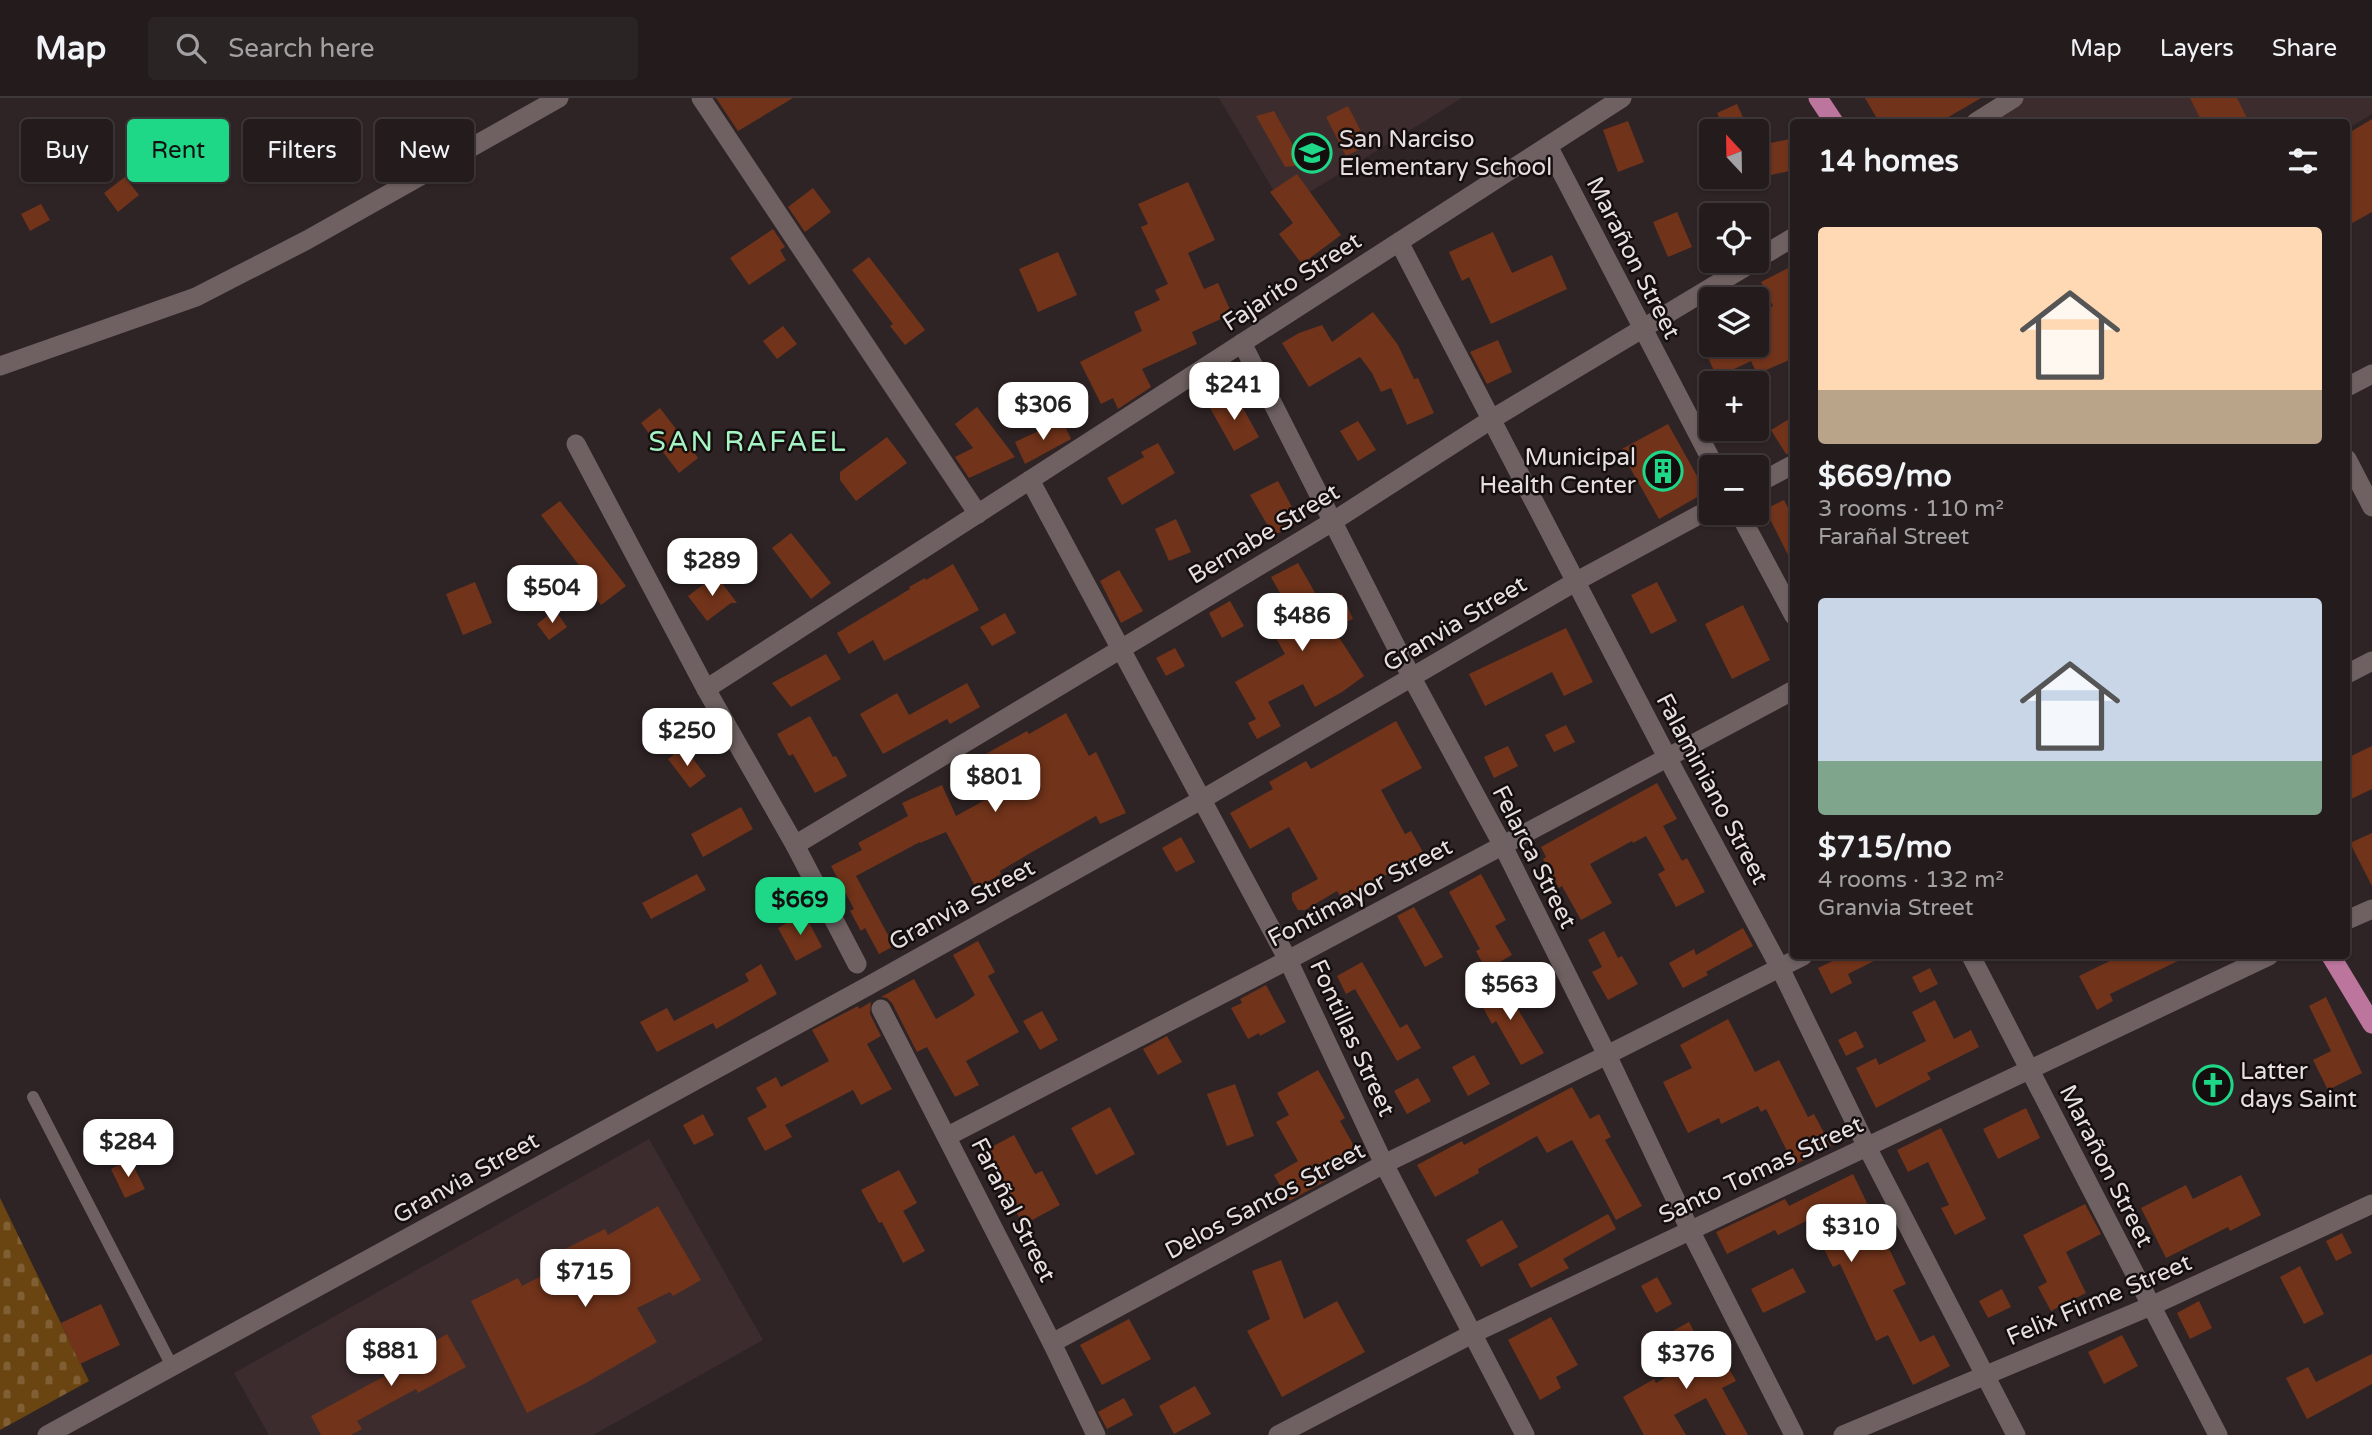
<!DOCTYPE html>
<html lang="en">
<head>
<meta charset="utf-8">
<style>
	body { margin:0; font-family:"Varela Round",sans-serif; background:#2b2425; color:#f1f3f6; height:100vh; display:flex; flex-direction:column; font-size:26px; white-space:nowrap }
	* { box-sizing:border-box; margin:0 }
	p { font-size:23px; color:#a3a1a3 }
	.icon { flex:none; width:38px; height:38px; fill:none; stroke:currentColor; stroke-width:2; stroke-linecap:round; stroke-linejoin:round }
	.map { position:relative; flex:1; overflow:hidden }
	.sheet { position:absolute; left:1790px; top:21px; width:560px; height:840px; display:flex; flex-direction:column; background:#231b1c; border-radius:7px; box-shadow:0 2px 5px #0004,0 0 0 2px #40393b }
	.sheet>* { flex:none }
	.hud { position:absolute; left:21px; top:21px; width:665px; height:63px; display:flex; gap:14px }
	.needle { width:46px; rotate:338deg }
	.controls { position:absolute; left:1699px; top:21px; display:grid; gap:14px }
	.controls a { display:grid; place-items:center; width:70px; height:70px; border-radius:7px; background:#231b1c; box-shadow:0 2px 5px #0004,0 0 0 2px #40393b; font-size:35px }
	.price { position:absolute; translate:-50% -60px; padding:0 16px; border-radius:14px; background:#fff; color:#222; font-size:23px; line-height:46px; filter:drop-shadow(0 2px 4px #0008) }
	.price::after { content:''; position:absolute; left:50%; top:42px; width:21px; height:16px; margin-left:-10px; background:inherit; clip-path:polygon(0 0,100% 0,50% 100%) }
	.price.current { background:#1ed888; color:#111 }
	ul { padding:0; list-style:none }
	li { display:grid; align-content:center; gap:14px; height:371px; padding:0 28px }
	li span { display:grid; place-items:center; height:217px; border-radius:7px; color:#555 }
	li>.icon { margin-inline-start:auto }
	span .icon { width:126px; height:126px; fill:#fffc; stroke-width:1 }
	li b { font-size:30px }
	h2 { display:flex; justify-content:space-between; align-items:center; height:84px; padding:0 28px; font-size:30px }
	.pill { padding:0 24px; border-radius:7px; background:#231b1c; box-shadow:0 2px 5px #0004,0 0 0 2px #40393b; font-size:24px; line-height:63px }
	.pill.current { background:#1ed888; color:#111 }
	header { display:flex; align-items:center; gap:42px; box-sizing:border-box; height:98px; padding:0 35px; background:#231b1c; border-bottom:2px solid #40393b }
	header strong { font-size:33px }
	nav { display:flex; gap:38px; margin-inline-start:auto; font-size:24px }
	.search { width:490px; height:63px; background:#2b2425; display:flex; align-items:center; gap:18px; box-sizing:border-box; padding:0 24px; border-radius:7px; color:#a3a1a3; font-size:26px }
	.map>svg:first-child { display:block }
</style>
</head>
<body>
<header>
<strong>Map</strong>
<div class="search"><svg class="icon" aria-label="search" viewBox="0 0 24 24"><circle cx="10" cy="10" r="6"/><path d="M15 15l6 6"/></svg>Search here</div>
<nav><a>Map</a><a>Layers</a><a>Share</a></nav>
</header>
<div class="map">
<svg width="2372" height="1337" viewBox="0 0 2372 1337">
	<defs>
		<pattern id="cemetery-stones" width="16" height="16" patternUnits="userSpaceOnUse" patternTransform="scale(1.75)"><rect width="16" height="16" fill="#6a4511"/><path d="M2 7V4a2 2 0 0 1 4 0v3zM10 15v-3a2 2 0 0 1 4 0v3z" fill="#7f5f33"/></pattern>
	</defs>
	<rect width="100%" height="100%" fill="#2f2425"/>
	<g fill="#3d2c2e">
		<polygon points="1219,0 1462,0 1284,110"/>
		<polygon points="2025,0 2372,0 2372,16 2347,31 2347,24 1987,24"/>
		<polygon points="649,1041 763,1242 593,1337 269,1337 234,1275"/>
	</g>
	<polygon fill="url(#cemetery-stones)" points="0,1100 89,1283 0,1332"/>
	<g fill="#71331a">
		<polygon points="716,0 793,0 738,33"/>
		<polygon points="1865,0 1981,0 1940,24 1879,24"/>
		<polygon points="2190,0 2237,0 2249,24 2202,24"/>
		<polygon points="1737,6 1749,33 1725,33 1717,15"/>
		<polygon points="1348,8 1368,47 1346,58 1326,19"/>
		<polygon points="1274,13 1304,67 1285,69 1256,18"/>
		<polygon points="2372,21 2372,114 2347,128 2347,36"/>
		<polygon points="1628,23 1644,64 1618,74 1603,32"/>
		<polygon points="1794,40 1794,72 1757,80 1757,48"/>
		<polygon points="1297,76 1341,137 1302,166 1279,136 1293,125 1270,94"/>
		<polygon points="125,79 139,97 118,114 104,95"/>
		<polygon points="1188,84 1215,142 1188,155 1204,191 1218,185 1232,216 1192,234 1197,246 1142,271 1151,289 1118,311 1113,300 1101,306 1080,264 1142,233 1134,214 1160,202 1155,192 1168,186 1141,129 1148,126 1138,106"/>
		<polygon points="813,90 831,114 805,134 788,109"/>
		<polygon points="41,106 50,122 30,133 21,116"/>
		<polygon points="1677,114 1692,149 1668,159 1653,124"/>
		<polygon points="773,131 785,149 780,152 786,162 749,187 730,160"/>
		<polygon points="1493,134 1512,175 1552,157 1567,191 1491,226 1469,179 1462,183 1449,154"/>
		<polygon points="1058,154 1077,197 1038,214 1019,171"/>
		<polygon points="869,159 925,232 905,247 890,228 893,226 852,172"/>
		<polygon points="1794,167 1794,260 1757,276 1751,263 1717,279 1702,247 1757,247 1757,215 1773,208 1761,184"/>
		<polygon points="1373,214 1398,247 1414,281 1418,280 1434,315 1407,327 1391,290 1381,294 1372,275 1360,259 1309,289 1282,245 1299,235 1322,227 1332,244"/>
		<polygon points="783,228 797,246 777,261 763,243"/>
		<polygon points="1498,242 1512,274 1487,286 1470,254"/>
		<polygon points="1234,294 1259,339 1234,353 1209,308"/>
		<polygon points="977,309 1015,359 969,380 955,359 973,350 955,326"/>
		<polygon points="660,310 698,360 679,375 641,325"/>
		<polygon points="1794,318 1794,354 1786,356 1771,332"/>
		<polygon points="1062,322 1071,341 1025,366 1015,344"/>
		<polygon points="1358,323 1376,352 1358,363 1340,333"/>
		<polygon points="1668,326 1706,394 1659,421 1620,352"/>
		<polygon points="887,339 907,365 856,403 840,382 840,374"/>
		<polygon points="1158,345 1175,375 1122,407 1107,380 1144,359 1141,354"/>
		<polygon points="1278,383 1300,424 1279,435 1272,435 1250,397"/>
		<polygon points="1784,402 1794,421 1794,469 1765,411"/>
		<polygon points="560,403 626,488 601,507 578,478 584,474 541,417"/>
		<polygon points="1176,421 1191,454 1169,463 1155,431"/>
		<polygon points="791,435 831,485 811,501 772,450"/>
		<polygon points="1298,465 1321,505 1342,496 1353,521 1333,530 1364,578 1342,594 1315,609 1303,586 1268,604 1281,628 1257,641 1248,625 1256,621 1235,584 1285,556 1273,535 1295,522 1271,479"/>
		<polygon points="953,466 979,512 884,563 873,542 849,556 837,535 910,491 909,489 925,480 926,482"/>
		<polygon points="1119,472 1143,513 1121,525 1100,483"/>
		<polygon points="716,477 737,505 731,505 707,523 688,498"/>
		<polygon points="475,484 492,525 463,537 446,496"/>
		<polygon points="1657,484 1677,523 1651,536 1631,497"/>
		<polygon points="1230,503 1244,528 1222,540 1209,515"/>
		<polygon points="1743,507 1770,562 1732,581 1705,526"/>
		<polygon points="555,512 567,529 549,542 537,526"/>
		<polygon points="1005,515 1016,535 992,548 980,529"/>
		<polygon points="1566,530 1593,584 1564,598 1552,574 1485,608 1469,576"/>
		<polygon points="1175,550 1185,568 1166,578 1156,560"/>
		<polygon points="826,556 841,581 791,609 772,585"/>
		<polygon points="967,585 980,609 950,626 947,621 883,656 860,616 897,595 909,617"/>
		<polygon points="1066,615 1089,658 1096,654 1126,715 1100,726 1096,718 1032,754 1000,773 1001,776 976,790 946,734 920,745 920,744 856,778 894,848 879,856 865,830 861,833 850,813 854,811 831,768 862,752 858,745 908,718 902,705 942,687 956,718 994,697 975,662 1027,633 1029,636"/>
		<polygon points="810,618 833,659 836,658 847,678 815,695 793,656 789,658 777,636"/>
		<polygon points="1396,623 1422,670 1381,692 1405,736 1411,733 1424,756 1342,801 1337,793 1305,812 1298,812 1292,802 1292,795 1318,781 1289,729 1250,751 1230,715 1273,691 1269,684 1306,663 1311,671"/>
		<polygon points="1566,627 1575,644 1554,654 1545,637"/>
		<polygon points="1508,648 1518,668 1494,680 1484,659"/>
		<polygon points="2372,648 2372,691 2347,703 2347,660"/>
		<polygon points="684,649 706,678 690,690 668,661"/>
		<polygon points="1657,685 1677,721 1663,728 1682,763 1687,760 1705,794 1676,809 1658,776 1665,772 1646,738 1633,745 1632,743 1590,766 1612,805 1581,822 1562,788 1559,790 1543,761 1546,759 1541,749"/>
		<polygon points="741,709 753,731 703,759 691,736"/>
		<polygon points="2372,735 2372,788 2350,745"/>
		<polygon points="1181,739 1195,764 1176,774 1162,750"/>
		<polygon points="697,776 706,792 651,821 642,805"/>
		<polygon points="1481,776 1506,822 1495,828 1512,857 1486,872 1476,853 1480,851 1449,794"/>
		<polygon points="1414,809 1443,859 1425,869 1397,818"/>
		<polygon points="804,815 822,849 796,863 778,830"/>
		<polygon points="1743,830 1753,848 1706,874 1708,877 1683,890 1669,865 1694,851 1696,857"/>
		<polygon points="1604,833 1618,860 1622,858 1638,886 1608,902 1592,874 1602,869 1588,842"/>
		<polygon points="978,843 995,874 988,878 1019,934 966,963 979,987 955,999 927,949 917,954 892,905 887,900 881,899 914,881 936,921 967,903 975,897 953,857"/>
		<polygon points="1843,858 1884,858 1848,876 1852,885 1831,896 1818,870"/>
		<polygon points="2120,858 2188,858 2110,896 2113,903 2097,912 2079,878"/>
		<polygon points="1362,864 1400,930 1407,926 1421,950 1397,963 1355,891 1346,896 1337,878"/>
		<polygon points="761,866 777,896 716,931 713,925 657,954 640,924 667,910 674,923 749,883 745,876"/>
		<polygon points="1930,870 1938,886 1920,895 1912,879"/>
		<polygon points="1501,883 1544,955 1521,967 1496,923 1492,926 1476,897"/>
		<polygon points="1266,887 1286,924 1260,938 1259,935 1248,941 1231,910 1242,905 1240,901"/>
		<polygon points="2326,899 2362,975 2328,992 2313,962 2331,953 2309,908"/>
		<polygon points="1935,902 1954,941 1971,932 1979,949 1927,975 1931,981 1876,1010 1856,970 1876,960 1879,967 1926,943 1912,914"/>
		<polygon points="871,904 870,916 881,938 867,946 892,991 861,1007 853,992 785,1027 792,1039 765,1053 747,1020 767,1009 756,990 776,979 781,989 829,963 812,932 858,908 859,911"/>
		<polygon points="1042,913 1058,942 1040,952 1023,923"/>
		<polygon points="1728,921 1755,974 1779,962 1808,1019 1814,1016 1831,1048 1794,1067 1766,1011 1761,1014 1758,1008 1721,1026 1719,1020 1688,1035 1663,984 1692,970 1680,947"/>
		<polygon points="1856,933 1864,949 1846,958 1838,942"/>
		<polygon points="1167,938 1182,964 1158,977 1143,951"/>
		<polygon points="1474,957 1490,986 1468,998 1452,969"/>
		<polygon points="1318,972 1345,1020 1340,1023 1359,1057 1323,1077 1326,1083 1289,1103 1274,1077 1298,1063 1276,1024 1289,1017 1277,995"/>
		<polygon points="1418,980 1431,1003 1407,1016 1394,993"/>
		<polygon points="1235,986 1254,1038 1227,1048 1207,996"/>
		<polygon points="1572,989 1590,1021 1599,1016 1611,1039 1605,1042 1642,1108 1616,1122 1572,1042 1547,1055 1537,1038 1478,1071 1479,1075 1435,1099 1417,1067 1462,1043 1464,1047"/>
		<polygon points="1110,1009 1135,1056 1096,1077 1071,1030"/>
		<polygon points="2026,1010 2040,1040 1998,1061 1983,1031"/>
		<polygon points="703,1016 714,1037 694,1047 683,1027"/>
		<polygon points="1941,1030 1986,1121 1955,1137 1941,1110 1949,1107 1928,1064 1908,1074 1897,1052"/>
		<polygon points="1014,1037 1035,1076 1042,1073 1060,1107 1023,1127 984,1053"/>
		<polygon points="130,1061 145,1091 125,1100 111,1071"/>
		<polygon points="899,1072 917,1105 903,1113 925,1153 903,1165 882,1124 879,1125 861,1092"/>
		<polygon points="1853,1076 1906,1186 1893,1192 1920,1244 1934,1237 1950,1268 1913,1287 1888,1237 1876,1243 1840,1166 1833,1169 1813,1129 1810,1130 1806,1123 1778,1137 1775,1132 1727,1156 1716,1134 1785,1101 1789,1108"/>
		<polygon points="2241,1077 2261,1117 2230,1133 2228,1129 2166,1160 2141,1110 2186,1087 2193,1101"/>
		<polygon points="2085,1106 2101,1136 2066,1154 2086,1195 2051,1213 2038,1189 2047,1184 2023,1137"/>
		<polygon points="658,1108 701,1182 673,1198 670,1194 637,1210 657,1244 584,1286 527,1315 471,1203 518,1180 522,1188 571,1163 565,1151 605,1131 608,1137"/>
		<polygon points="1608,1116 1616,1131 1563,1161 1569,1170 1531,1190 1518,1166"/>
		<polygon points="1502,1122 1518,1149 1481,1169 1466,1142"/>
		<polygon points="2342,1135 2352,1155 2336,1163 2326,1143"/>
		<polygon points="1281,1162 1304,1221 1337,1203 1365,1254 1282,1299 1247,1233 1270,1221 1252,1173"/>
		<polygon points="2300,1168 2324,1216 2304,1226 2280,1179"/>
		<polygon points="1793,1170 1806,1194 1763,1215 1751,1191"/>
		<polygon points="1657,1179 1672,1206 1656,1215 1641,1188"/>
		<polygon points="2002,1191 2011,1209 1988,1220 1979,1203"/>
		<polygon points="2199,1203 2212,1230 2190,1241 2177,1215"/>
		<polygon points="101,1206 120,1247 80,1266 61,1225"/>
		<polygon points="1551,1219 1578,1267 1556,1279 1561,1290 1540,1302 1508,1242"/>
		<polygon points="1129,1221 1151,1261 1102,1287 1080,1247"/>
		<polygon points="1689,1224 1707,1257 1718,1251 1736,1283 1722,1290 1748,1337 1726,1337 1706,1300 1674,1317 1686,1337 1644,1337 1623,1299 1654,1281 1656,1285 1688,1267 1669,1235"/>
		<polygon points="447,1236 466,1269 418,1295 416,1291 357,1323 362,1331 351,1337 321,1337 311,1318 403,1268 400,1263"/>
		<polygon points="2122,1237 2138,1268 2104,1286 2088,1254"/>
		<polygon points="2372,1256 2372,1286 2307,1321 2286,1280 2308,1269 2316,1284"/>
		<polygon points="1195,1288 1211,1316 1174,1336 1159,1308"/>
		<polygon points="1124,1300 1133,1317 1107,1331 1098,1314"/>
	</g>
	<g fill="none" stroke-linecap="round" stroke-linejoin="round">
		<polyline stroke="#6f6162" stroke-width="12" points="33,999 173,1270"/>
		<g stroke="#6f6162" stroke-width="19">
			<polyline points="701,0 978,416"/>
			<polyline points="1976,24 2014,0"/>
			<polyline points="1548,48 1715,369"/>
			<polyline points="1399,144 1667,659 1780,870 1867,1049 2016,1337"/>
			<polyline points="1757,161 1794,139"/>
			<polyline points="1242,245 1412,580 1502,746 1607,957 1690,1132 1794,1337"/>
			<polyline points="0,268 196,199 307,142 559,0"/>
			<polyline points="576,346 706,591 795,747 857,866"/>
			<polyline points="2347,361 2372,409"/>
			<polyline points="1030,382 1288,862 1384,1066 1525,1337"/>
			<polyline points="1739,415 1794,518"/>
			<polyline points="2347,576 2372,563"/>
			<polyline points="706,591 1622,0"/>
			<polyline points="795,747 1332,424 1492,321 1755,163"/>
			<polyline points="2347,822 2372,811"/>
			<polyline points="1971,858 2218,1337"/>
			<polyline points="881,911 1052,1245 1096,1337"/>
			<polyline points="948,1038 1288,862 1794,592"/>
			<polyline points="1052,1245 1384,1066 1607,957 1803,858"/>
			<polyline points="1278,1337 1472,1236 2269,858"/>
			<polyline points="1843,1337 2151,1208 2372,1106"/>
		</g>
		<g stroke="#6f6162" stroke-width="19">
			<polyline points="2347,289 2372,276"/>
			<polyline points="1757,386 1794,366"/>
			<polyline points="47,1337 868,888 1201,702 1575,484 1712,410"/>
		</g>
		<g stroke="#bc769d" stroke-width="19">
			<polyline points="1818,0 1834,24"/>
			<polyline points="2331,858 2372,926"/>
		</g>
	</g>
	<defs>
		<g id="school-ring" transform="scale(2.0125)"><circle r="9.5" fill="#140e0f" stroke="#1ed888" stroke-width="1.5"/><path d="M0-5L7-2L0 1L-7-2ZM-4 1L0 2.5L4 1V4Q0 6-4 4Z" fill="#1ed888"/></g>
		<g id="building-ring" transform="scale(2.0125)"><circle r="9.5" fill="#140e0f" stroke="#1ed888" stroke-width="1.5"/><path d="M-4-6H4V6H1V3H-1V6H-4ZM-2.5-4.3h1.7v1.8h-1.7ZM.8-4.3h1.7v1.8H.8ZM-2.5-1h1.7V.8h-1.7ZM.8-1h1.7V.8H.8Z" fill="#1ed888"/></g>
		<g id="church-ring" transform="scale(2.0125)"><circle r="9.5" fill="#140e0f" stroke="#1ed888" stroke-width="1.5"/><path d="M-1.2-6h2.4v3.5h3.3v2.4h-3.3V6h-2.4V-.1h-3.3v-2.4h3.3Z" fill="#1ed888"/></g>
	</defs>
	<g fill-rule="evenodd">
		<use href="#school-ring" x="1312" y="55"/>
		<use href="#building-ring" x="1663" y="373"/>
		<use href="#church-ring" x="2213" y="987"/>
	</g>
	<g text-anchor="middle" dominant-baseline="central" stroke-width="5" stroke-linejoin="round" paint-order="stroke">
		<g font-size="24" fill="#e7dfe0" stroke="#140e0f" text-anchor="start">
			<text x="1339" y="41">San Narciso<tspan x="1339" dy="28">Elementary School</tspan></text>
			<text x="1636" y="359" text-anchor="end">Municipal<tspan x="1636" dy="28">Health Center</tspan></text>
			<text x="2240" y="973">Latter<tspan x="2240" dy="28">days Saint</tspan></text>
		</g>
		<g font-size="24" fill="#e7dfe0" stroke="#140e0f">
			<text transform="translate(1633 160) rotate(63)">Marañon Street</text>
			<text transform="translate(1292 184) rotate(-33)">Fajarito Street</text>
			<text transform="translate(1264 436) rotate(-31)">Bernabe Street</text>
			<text transform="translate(1455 526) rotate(-31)">Granvia Street</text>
			<text transform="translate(1712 691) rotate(62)">Falaminiano Street</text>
			<text transform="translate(1534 759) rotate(63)">Felarca Street</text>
			<text transform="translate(1360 795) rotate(-28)">Fontimayor Street</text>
			<text transform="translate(962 807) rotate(-29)">Granvia Street</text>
			<text transform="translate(1352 940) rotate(65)">Fontillas Street</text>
			<text transform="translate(2106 1068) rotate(63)">Marañon Street</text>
			<text transform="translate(1761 1072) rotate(-25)">Santo Tomas Street</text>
			<text transform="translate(466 1080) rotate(-29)">Granvia Street</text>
			<text transform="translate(1265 1103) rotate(-28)">Delos Santos Street</text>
			<text transform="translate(1013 1112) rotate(63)">Farañal Street</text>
			<text transform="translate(2099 1202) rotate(-23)">Felix Firme Street</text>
		</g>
		<g font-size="28" letter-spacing="2" fill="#a6f3c4" stroke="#140e0f">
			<text x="748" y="344">SAN RAFAEL</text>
		</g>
	</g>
</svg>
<div class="controls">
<a><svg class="needle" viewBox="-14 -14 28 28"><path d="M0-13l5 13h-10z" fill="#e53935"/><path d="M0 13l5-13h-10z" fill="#a3a1a3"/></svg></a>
<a><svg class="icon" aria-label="locate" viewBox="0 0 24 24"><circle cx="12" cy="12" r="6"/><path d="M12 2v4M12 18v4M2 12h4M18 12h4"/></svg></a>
<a><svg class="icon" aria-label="layers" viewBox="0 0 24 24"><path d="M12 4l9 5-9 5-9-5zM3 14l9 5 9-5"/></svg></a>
<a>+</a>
<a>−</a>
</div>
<b class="price" style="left:1234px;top:324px">$241</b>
<b class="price" style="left:1043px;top:344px">$306</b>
<b class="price" style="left:712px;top:500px">$289</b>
<b class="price" style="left:552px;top:527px">$504</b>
<b class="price" style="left:1302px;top:555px">$486</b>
<b class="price" style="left:687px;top:670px">$250</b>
<b class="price" style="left:995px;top:716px">$801</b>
<b class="price current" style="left:800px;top:839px">$669</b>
<b class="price" style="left:1510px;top:924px">$563</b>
<b class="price" style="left:128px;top:1081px">$284</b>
<b class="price" style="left:1851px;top:1166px">$310</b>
<b class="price" style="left:585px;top:1211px">$715</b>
<b class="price" style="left:391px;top:1290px">$881</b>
<b class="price" style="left:1686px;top:1293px">$376</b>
<div class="hud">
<a class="pill">Buy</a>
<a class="pill current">Rent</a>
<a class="pill">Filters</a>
<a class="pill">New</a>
</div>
<section class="sheet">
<h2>14 homes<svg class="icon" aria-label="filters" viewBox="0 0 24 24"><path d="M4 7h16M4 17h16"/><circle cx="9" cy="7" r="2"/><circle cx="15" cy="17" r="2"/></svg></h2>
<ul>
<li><span style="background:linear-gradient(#ffd9b3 75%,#b9a48a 0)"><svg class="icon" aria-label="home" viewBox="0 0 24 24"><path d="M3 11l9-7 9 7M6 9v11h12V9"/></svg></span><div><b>$669/mo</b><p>3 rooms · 110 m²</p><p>Farañal Street</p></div></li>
<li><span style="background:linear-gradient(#c9d6e8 75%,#7fa58c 0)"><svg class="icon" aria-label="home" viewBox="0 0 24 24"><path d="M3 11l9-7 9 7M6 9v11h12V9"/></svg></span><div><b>$715/mo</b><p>4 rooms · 132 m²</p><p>Granvia Street</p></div></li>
</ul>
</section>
</div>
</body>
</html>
